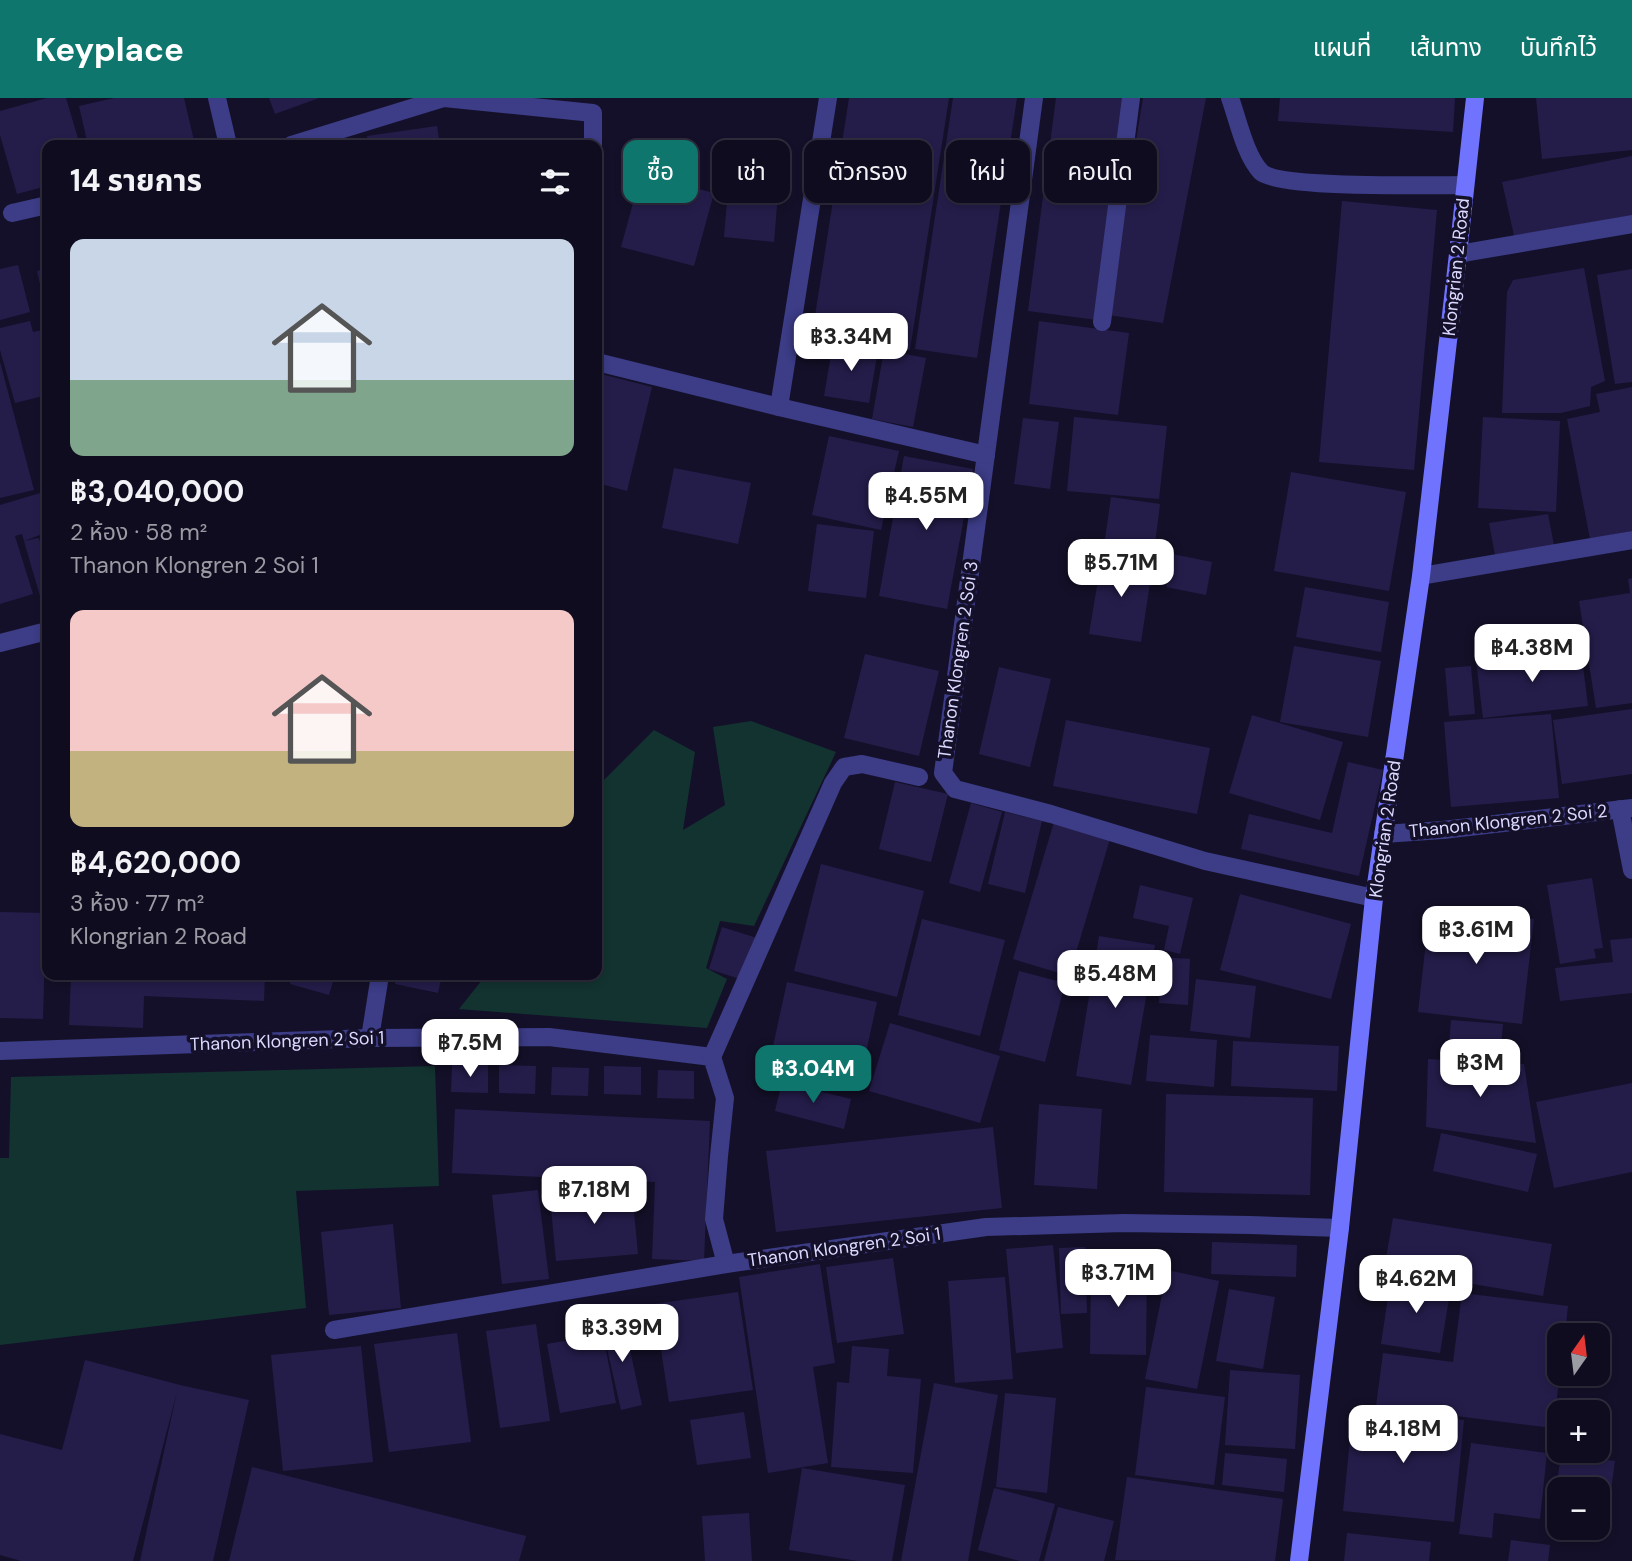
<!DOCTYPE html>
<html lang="th">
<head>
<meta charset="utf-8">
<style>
	body { margin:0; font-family:"DM Sans","Noto Sans Thai",sans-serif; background:#1d1a2c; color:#f1f3f6; height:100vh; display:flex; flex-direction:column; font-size:26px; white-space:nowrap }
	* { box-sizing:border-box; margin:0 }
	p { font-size:23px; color:#9b9ba4 }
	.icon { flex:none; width:38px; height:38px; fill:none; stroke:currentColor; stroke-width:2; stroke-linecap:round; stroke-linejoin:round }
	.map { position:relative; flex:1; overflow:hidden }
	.sheet { position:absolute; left:42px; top:42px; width:560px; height:840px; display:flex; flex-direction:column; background:#0f0c1f; border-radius:14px; box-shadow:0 4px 10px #0003,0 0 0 2px #2f2c3d }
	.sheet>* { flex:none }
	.top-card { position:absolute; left:623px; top:42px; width:665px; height:63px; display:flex; gap:14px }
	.needle { width:46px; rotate:14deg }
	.controls { position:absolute; left:1547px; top:1225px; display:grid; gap:14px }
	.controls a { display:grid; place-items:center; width:63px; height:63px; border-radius:14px; background:#0f0c1f; box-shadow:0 4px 10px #0003,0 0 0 2px #2f2c3d; font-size:35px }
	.price { position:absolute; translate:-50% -60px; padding:0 16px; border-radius:14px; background:#fff; color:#222; font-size:23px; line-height:46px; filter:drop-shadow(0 2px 4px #0008) }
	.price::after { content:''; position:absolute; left:50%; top:42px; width:21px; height:16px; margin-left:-10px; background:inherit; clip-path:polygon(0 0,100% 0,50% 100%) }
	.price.current { background:#0f766e; color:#fff }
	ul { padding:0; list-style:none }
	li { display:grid; align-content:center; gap:14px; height:371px; padding:0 28px }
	li span { display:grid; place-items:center; height:217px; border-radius:14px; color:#555 }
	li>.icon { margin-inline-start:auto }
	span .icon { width:126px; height:126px; fill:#fffc; stroke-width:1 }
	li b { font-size:30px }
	h2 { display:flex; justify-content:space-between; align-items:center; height:84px; padding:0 28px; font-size:30px }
	.chip { padding:0 24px; border-radius:14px; background:#0f0c1f; box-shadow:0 4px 10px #0003,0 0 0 2px #2f2c3d; font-size:24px; line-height:63px }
	.chip.current { background:#0f766e; color:#fff }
	header { display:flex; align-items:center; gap:42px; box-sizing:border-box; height:98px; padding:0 35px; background:#0f766e; color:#fff }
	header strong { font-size:33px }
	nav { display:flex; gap:38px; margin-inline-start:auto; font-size:24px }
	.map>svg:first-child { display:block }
</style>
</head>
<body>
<header>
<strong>Keyplace</strong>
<nav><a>แผนที่</a><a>เส้นทาง</a><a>บันทึกไว้</a></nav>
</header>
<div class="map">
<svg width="1632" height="1463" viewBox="0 0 1632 1463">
	<rect width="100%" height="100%" fill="#141029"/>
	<g fill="#133330">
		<polygon points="751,623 836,654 754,828 720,823 706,870 727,881 707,930 459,911 486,877 597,877 597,689 654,632 695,654 683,732 725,707 713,629"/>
		<polygon points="435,968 439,1088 296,1093 306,1210 0,1247 0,1060 9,1060 11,979"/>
	</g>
	<g fill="#241d4a">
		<polygon points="47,0 66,0 80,47 47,47 47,88 17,96 0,37 0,13"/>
		<polygon points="114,0 184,0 195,47 88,47 79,8"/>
		<polygon points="269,0 319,0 275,16"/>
		<polygon points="849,0 949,0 910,252 812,237"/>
		<polygon points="953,0 1017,0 977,260 915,251"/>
		<polygon points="1056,0 1127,0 1097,222 1028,213"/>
		<polygon points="1143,0 1206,0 1163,225 1108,217"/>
		<polygon points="1280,0 1455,0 1453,34 1278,23"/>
		<polygon points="1536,0 1632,0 1632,52 1542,61"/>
		<polygon points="437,28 440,47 368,47 367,38"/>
		<polygon points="731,55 781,60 774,144 724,139"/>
		<polygon points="1632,58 1632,118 1515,142 1502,84"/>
		<polygon points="641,76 714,95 694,168 621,149"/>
		<polygon points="1342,103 1437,112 1414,372 1319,364"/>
		<polygon points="18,167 30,214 0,222 0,171"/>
		<polygon points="1584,170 1605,283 1591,289 1590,308 1561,315 1502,315 1507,194 1513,182"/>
		<polygon points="47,171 47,213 46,213 37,173"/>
		<polygon points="1632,171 1632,284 1615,286 1597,177"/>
		<polygon points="30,223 33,234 47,231 47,255 44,256 47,267 47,297 15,305 0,252 0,230"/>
		<polygon points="1039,223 1129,235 1118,317 1029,306"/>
		<polygon points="833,245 878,252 869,305 824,298"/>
		<polygon points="884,252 926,260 913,329 872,321"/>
		<polygon points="0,264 34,392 0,400"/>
		<polygon points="597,275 652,289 627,393 597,385"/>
		<polygon points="1632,289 1632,433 1590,441 1567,321 1600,314 1596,296"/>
		<polygon points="1074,319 1167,328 1159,401 1067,393"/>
		<polygon points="1483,319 1560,323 1556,414 1478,410"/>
		<polygon points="1023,320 1059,324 1050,391 1014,386"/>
		<polygon points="829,338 899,353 881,432 812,417"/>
		<polygon points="904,358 973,371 947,511 879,498"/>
		<polygon points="674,370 751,385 738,446 662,430"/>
		<polygon points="1291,374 1406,394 1389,493 1274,473"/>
		<polygon points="47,393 47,455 45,456 40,437 24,443 22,436 15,438 33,496 0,506 0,407"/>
		<polygon points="1111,399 1160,406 1153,462 1103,455"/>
		<polygon points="1548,416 1554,447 1495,457 1489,425"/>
		<polygon points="817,426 874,433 866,500 808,493"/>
		<polygon points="39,440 44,458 47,457 47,503 42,505 24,443"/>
		<polygon points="1172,456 1212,464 1206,497 1166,489"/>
		<polygon points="1102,458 1153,466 1141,544 1089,536"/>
		<polygon points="1632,480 1632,605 1596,610 1579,503 1630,495 1628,481"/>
		<polygon points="1305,489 1389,504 1381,554 1296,539"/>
		<polygon points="1294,548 1381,563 1368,639 1280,624"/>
		<polygon points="1581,552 1588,608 1483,620 1476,563"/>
		<polygon points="865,556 939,573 919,658 844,640"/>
		<polygon points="1471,568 1475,616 1449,618 1445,570"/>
		<polygon points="999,569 1051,581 1030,669 979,656"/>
		<polygon points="1632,611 1632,676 1562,686 1553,622"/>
		<polygon points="1551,616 1559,700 1451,709 1444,624"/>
		<polygon points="1252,617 1343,644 1320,722 1229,695"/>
		<polygon points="1066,622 1210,650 1197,716 1053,688"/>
		<polygon points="1348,664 1383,672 1359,778 1241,751 1249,716 1332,735"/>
		<polygon points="895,684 948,696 931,764 879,751"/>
		<polygon points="971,705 1002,714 980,794 949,785"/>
		<polygon points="1005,714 1042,723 1025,795 988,786"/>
		<polygon points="1054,724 1110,741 1069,878 1013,861"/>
		<polygon points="821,766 924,793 897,899 794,873"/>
		<polygon points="1592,780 1603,850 1594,851 1596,860 1560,866 1547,787"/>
		<polygon points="1140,787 1193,800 1180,856 1164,852 1169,828 1133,820"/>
		<polygon points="1240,796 1351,826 1331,901 1220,872"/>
		<polygon points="1430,809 1534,821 1522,926 1418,914"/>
		<polygon points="0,814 46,815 43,921 0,920"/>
		<polygon points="922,821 1005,842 980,938 898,917"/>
		<polygon points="722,829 757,840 743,882 709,871"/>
		<polygon points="1099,838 1155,847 1131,987 1076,978"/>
		<polygon points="1632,840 1632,895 1560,903 1555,870 1613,864 1610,842"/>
		<polygon points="1161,859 1190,861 1188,907 1159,905"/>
		<polygon points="1019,873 1065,885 1045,964 999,952"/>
		<polygon points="71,877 265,877 264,903 144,898 143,930 69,927"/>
		<polygon points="293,877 335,877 329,897 290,886"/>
		<polygon points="397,877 442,877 438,895 395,886"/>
		<polygon points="1196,881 1256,888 1250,940 1190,933"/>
		<polygon points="787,884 877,904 858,991 768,971"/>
		<polygon points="1451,922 1503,926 1500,962 1448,958"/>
		<polygon points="890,925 1000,958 980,1025 869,993"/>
		<polygon points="1150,937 1217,942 1214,989 1146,983"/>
		<polygon points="1233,943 1339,948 1337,993 1231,988"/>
		<polygon points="1428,961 1524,966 1536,1045 1426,1029"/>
		<polygon points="452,966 488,967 488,995 451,994"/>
		<polygon points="499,967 536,968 535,996 499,995"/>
		<polygon points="604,968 641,969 641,997 604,996"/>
		<polygon points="552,969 589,970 588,998 551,997"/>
		<polygon points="658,972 694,973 694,1001 657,1000"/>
		<polygon points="782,984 851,1001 844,1031 775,1013"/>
		<polygon points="1632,985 1632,1074 1554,1090 1536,1004"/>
		<polygon points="1166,996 1313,1000 1310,1097 1164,1094"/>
		<polygon points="1039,1006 1102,1011 1097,1091 1034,1087"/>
		<polygon points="455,1011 710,1023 704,1163 652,1161 655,1084 452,1075"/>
		<polygon points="993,1029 1002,1110 776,1134 766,1053"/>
		<polygon points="1441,1035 1537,1056 1528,1094 1433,1073"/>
		<polygon points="538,1092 549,1181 502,1186 492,1097"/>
		<polygon points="632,1093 638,1156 556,1163 550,1100"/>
		<polygon points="1393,1120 1552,1146 1543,1198 1384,1171"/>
		<polygon points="393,1126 401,1210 329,1217 321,1134"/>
		<polygon points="1212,1144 1297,1147 1296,1179 1211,1176"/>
		<polygon points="1053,1147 1063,1250 1016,1255 1006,1151"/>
		<polygon points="1085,1149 1087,1215 1061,1216 1059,1150"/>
		<polygon points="893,1160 904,1236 837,1245 826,1169"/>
		<polygon points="1091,1165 1147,1166 1146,1257 1090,1256"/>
		<polygon points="820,1166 835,1265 813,1269 828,1365 768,1375 739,1179"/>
		<polygon points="1167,1172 1219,1183 1197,1291 1145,1281"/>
		<polygon points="1005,1179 1013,1281 955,1285 948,1183"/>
		<polygon points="1391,1179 1451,1189 1440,1255 1381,1246"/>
		<polygon points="1229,1191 1275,1199 1263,1271 1216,1263"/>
		<polygon points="738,1194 753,1292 669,1304 654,1206"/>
		<polygon points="1462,1195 1568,1208 1565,1237 1559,1237 1560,1276 1553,1330 1376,1308 1383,1255 1453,1264"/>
		<polygon points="645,1218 650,1243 635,1246 630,1220"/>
		<polygon points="623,1220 642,1307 621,1312 601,1224"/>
		<polygon points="536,1226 550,1323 500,1330 486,1233"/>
		<polygon points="457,1235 471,1344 389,1354 374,1246"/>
		<polygon points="603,1236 616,1305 560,1315 547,1246"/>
		<polygon points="361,1248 373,1364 283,1373 271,1257"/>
		<polygon points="852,1248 889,1251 887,1278 921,1281 913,1375 831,1369 837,1284 849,1285"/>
		<polygon points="85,1262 180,1287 249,1302 213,1463 140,1463 177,1294 133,1463 21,1463 0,1457 0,1336 62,1352"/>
		<polygon points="1230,1272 1300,1277 1295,1351 1225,1347"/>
		<polygon points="934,1285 998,1297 968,1463 901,1463"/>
		<polygon points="1146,1289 1225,1299 1214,1387 1135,1377"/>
		<polygon points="1005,1295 1056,1300 1047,1395 996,1389"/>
		<polygon points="1353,1310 1464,1322 1454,1424 1343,1413"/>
		<polygon points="744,1314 751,1360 697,1367 690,1322"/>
		<polygon points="1471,1345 1547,1355 1540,1421 1494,1415 1492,1440 1459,1436"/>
		<polygon points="1225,1355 1287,1361 1284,1394 1222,1387"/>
		<polygon points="1561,1356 1615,1363 1605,1436 1574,1431 1574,1430 1598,1430 1598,1391 1559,1391 1559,1429 1551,1428"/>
		<polygon points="252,1369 526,1438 519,1463 229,1463"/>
		<polygon points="802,1370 905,1387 892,1463 858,1463 789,1452"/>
		<polygon points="1127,1379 1283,1401 1275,1463 1115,1462"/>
		<polygon points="994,1390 1055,1406 1039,1463 1020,1463 978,1452"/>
		<polygon points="1058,1409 1114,1423 1104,1463 1044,1463"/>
		<polygon points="749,1415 752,1463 705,1463 702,1418"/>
		<polygon points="1347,1435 1431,1444 1429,1463 1344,1463"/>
		<polygon points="1511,1442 1550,1447 1548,1463 1508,1463"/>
	</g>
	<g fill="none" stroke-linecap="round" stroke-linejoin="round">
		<polyline stroke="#3c3c87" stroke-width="18" points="1102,224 1131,0"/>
		<g stroke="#3c3c87" stroke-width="18">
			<polyline points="217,0 228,47"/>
			<polyline points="444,0 593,15 593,47"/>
			<polyline points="1034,0 943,675 955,691 1051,716 1205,763 1374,800"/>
			<path d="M1230 0C1238 22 1245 57 1261 74 1279 91 1432 87 1465 87"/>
			<polyline points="291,47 444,0"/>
			<polyline points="12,115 47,107"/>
			<polyline points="1458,156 1632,126"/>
			<polyline points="597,264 779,309 986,357"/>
			<polyline points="779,309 828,0"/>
			<polyline points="1421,478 1632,442"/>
			<polyline points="0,545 47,533"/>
			<polyline points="1620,711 1632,772"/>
			<polyline points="1383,736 1443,732 1632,710"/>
			<polyline points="370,940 380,877"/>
			<polyline points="0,953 370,940 549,939 712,959 725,1000 719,1058 714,1121 726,1166"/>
			<polyline points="712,959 833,685 844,669 862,666 919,679"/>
			<polyline points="334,1232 726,1166 986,1129 1124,1125 1250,1127 1340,1130"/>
		</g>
		<polyline stroke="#7073fe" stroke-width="18" points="1299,1463 1340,1130 1374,800 1421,478 1458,156 1475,0"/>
	</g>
	<g text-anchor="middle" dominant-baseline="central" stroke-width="7" stroke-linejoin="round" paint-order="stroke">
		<g font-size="18" fill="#dbd9ff" stroke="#141029">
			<text transform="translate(1456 169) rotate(-84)">Klongrian 2 Road</text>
			<text transform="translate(958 562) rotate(-82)">Thanon Klongren 2 Soi 3</text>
			<text transform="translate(1508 723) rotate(-6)">Thanon Klongren 2 Soi 2</text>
			<text transform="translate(1385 731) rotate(-82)">Klongrian 2 Road</text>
			<text transform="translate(287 943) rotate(-2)">Thanon Klongren 2 Soi 1</text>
			<text transform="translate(844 1149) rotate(-8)">Thanon Klongren 2 Soi 1</text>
		</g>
	</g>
</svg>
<div class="controls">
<a><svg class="needle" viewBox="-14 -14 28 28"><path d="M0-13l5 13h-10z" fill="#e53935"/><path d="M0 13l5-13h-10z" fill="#9b9ba4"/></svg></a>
<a>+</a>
<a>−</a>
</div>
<b class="price" style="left:851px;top:275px">฿3.34M</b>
<b class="price" style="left:926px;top:434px">฿4.55M</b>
<b class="price" style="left:1121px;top:501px">฿5.71M</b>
<b class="price" style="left:1532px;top:586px">฿4.38M</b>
<b class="price" style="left:1476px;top:868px">฿3.61M</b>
<b class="price" style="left:1115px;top:912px">฿5.48M</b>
<b class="price" style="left:470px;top:981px">฿7.5M</b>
<b class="price" style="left:1480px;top:1001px">฿3M</b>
<b class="price current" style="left:813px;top:1007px">฿3.04M</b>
<b class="price" style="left:594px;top:1128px">฿7.18M</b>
<b class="price" style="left:1118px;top:1211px">฿3.71M</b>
<b class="price" style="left:1416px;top:1217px">฿4.62M</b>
<b class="price" style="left:622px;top:1266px">฿3.39M</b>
<b class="price" style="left:1403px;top:1367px">฿4.18M</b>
<div class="top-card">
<a class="chip current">ซื้อ</a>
<a class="chip">เช่า</a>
<a class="chip">ตัวกรอง</a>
<a class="chip">ใหม่</a>
<a class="chip">คอนโด</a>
</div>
<section class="sheet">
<h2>14 รายการ<svg class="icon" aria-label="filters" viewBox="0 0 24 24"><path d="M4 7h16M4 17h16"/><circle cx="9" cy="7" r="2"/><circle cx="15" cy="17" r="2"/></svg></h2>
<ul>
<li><span style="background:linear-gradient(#c9d6e8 65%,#7fa58c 0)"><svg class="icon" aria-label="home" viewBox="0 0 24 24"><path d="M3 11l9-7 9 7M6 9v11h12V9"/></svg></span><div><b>฿3,040,000</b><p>2 ห้อง · 58 m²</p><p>Thanon Klongren 2 Soi 1</p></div></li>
<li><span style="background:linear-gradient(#f6c9c9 65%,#c2b280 0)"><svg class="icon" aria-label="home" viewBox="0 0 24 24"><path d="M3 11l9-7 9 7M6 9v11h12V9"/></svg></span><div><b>฿4,620,000</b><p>3 ห้อง · 77 m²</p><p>Klongrian 2 Road</p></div></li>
</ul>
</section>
</div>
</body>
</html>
